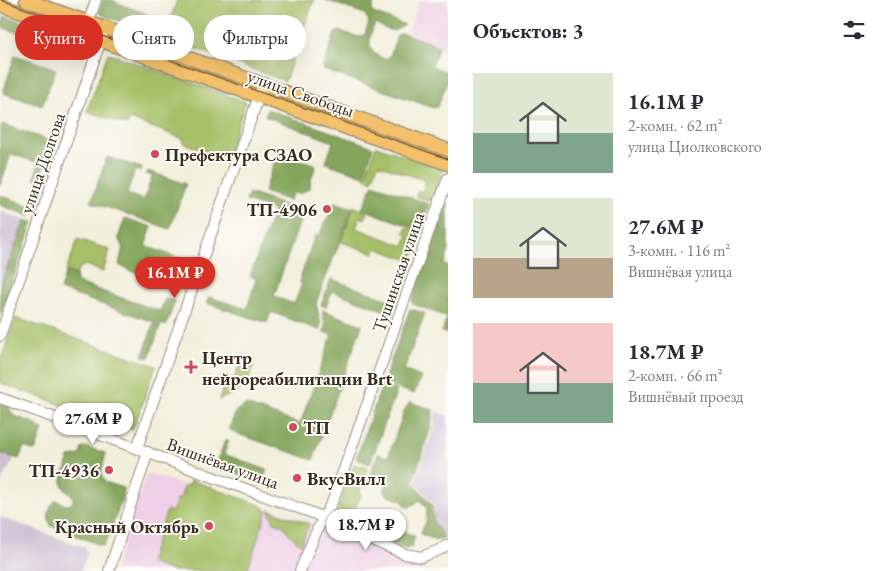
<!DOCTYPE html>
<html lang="ru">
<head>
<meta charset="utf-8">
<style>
	body { margin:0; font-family:"EB Garamond",serif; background:#f7f7f7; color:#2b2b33; height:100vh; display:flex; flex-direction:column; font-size:19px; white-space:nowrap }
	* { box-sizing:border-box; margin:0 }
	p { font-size:16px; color:#7c7c81 }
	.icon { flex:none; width:28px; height:28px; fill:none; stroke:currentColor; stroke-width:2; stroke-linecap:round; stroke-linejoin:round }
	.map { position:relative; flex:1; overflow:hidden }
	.side { display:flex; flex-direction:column; background:#fff; width:445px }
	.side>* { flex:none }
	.hud { position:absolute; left:15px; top:15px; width:358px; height:45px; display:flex; gap:10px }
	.price { position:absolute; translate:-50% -42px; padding:0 11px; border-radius:18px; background:#fff; color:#222; font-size:16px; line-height:32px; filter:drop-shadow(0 1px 2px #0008) }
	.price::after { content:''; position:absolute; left:50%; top:30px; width:15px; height:11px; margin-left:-8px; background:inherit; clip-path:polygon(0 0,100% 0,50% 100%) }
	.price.selected { background:#d93025; color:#fff }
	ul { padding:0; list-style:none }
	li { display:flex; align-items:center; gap:15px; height:125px; padding:0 25px }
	li span { display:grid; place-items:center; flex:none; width:140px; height:100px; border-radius:0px; color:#555 }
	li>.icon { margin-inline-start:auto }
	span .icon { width:60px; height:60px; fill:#fffc; stroke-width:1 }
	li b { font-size:21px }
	h2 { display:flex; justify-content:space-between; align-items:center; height:60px; padding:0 25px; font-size:21px }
	.tag { padding:0 18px; border-radius:22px; background:#fff; box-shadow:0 5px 20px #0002; font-size:18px; line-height:45px }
	.tag.selected { background:#d93025; color:#fff }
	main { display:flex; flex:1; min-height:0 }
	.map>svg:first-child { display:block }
</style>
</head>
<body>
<main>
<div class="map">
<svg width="448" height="571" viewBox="0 0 448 571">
	<rect width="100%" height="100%" fill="#fdfcf7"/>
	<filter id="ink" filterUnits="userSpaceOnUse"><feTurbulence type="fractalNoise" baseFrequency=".02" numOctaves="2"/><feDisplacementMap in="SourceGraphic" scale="10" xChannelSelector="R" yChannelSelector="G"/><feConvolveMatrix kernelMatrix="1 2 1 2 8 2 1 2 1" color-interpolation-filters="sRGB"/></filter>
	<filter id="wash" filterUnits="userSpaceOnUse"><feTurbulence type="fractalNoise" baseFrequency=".0096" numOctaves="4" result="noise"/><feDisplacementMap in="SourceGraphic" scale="20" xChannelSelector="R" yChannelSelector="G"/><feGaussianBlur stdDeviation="1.12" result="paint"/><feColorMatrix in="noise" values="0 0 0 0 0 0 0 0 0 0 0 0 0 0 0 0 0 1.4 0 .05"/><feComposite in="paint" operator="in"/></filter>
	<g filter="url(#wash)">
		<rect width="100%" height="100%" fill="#f2efdb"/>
		<g fill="#efd0e7">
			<polygon points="419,0 448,0 448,45 444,43 442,48 407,35"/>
			<polygon points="147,473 185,485 180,500 172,512 167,510 149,562 173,571 114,571"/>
			<polygon points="268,508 312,523 427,566 423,571 247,571"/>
		</g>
		<g fill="#cdbed3">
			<polygon points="0,211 25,220 0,286"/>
			<polygon points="435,411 448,416 448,536 444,538 434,523 434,504 415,482 434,428"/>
			<polygon points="0,442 18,448 12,463 3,477 0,486"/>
			<polygon points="0,517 86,548 85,550 88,552 81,571 0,571"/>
		</g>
		<g fill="#a5c067" stroke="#707542">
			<polygon points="177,0 314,0 285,81 164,37"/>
			<polygon points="108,53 246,102 226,158 183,143 184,139 130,119 127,125 87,111"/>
			<polygon points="376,146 443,169 432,202 416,196 418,190 422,192 426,181 378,164 372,181 365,178"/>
			<polygon points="354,206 367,213 365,219 360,217 356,228 404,246 408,235 404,233 407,227 421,233 411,261 376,248 374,253 341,242"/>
			<polygon points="78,239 110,250 103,272 85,265 79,268 76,275 66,271"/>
			<polygon points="16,318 156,366 133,430 0,383 0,362"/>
			<polygon points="243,355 255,360 247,383 234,379"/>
			<polygon points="226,380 245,387 219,400"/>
			<polygon points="354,464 368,468 360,488 361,496 350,518 342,521 335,518"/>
			<polygon points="191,480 260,505 267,511 247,571 173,571 149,563 167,510 172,512 177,499 180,499 185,485 189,486"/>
			<polygon points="269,510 309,524 301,545 289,534 285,527 274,522 269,512"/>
		</g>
		<g fill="#84a65c" stroke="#60683d">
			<polygon points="103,0 114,0 115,2 169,22 164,37 102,15 99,12"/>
			<path d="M325 0H372L374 2 372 10 373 13 405 25 394 31 384 28 375 23C369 38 364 52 385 59L390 56 397 35 402 33 439 46 432 66 448 72V79L438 106 434 108 324 70 323 67 335 33 340 31 359 37 365 34 369 22 365 14Z"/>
			<polygon points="5,16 86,44 82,54 1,27"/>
			<polygon points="15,55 56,69 42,106 3,93"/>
			<polygon points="267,109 373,147 364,176 326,163 333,142 265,116"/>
			<polygon points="2,124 56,143 46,160 39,180 34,179 39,163 11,154 0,186 0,130"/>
			<polygon points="278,152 316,165 310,183 310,187 302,193 293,193 289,201 264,192"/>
			<polygon points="107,157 142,168 141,172 135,170 127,194 144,200 152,176 146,174 148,171 186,184 170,229 91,202"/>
			<polygon points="373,184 429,204 420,230 362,209"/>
			<path d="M249 193 303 212 274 296 294 304 302 284 299 282 315 235 319 236C322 228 325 222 329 215 331 210 332 206 335 202L353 208 316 303 321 325 319 330 271 312 267 323 206 303 209 297 247 309 256 279 250 276 274 210 246 201Z"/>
			<polygon points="0,195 33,207 29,216 0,205"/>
			<polygon points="448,202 448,253 444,265 448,266 448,334 442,332 447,317 413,304 412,301"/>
			<polygon points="125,218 152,227 145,246 188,261 178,287 128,270 119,265 123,246 118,238"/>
			<polygon points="25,220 33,222 0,316 0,286"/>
			<polygon points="66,271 76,275 78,283 160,311 165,299 175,301 166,326 161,324 149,358 143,356 154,322 60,290"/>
			<polygon points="331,279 395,302 391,313 332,291 326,307 321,305"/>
			<polygon points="410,309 425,313 404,370 421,377 414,394 383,383"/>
			<polygon points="322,310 362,325 313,460 235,433 229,429 236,411 246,405 300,424 332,335 324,332 325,325"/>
			<polygon points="382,385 397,390 370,464 356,459"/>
			<polygon points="410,402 433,410 431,427 413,482 432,505 434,523 444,538 436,540 420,534 426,522 427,508 420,500 408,508 401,500 388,496 384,491 388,480 370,473 378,454 388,457 405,409"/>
			<polygon points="0,403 8,406 14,416 32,422 43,430 35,451 24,447 19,459 0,453"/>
			<polygon points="225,440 229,440 224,454 267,470 262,482 216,466"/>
			<path d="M86 447 105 453C106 465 97 470 105 482L124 488V491L122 493 123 497 107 540 103 546 51 526C46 518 49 506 56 500 60 501 62 504 66 505 72 506 74 500 73 496L66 491 62 484V477L67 467 69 457 80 455 82 448Z"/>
			<polygon points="352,512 415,536 412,546 407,549 402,548 344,525 342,521 350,518"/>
		</g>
	</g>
	<g filter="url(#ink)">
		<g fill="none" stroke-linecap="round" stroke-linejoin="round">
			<g stroke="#968c7c" stroke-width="12">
				<g id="minor">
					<polyline points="84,35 96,0"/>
					<polyline points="0,336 103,34"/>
					<path d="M0 398C104 435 206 476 310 512L317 515 330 523 405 554 421 557 437 551 448 545"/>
					<polyline points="137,448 261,90"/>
					<polyline points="109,571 148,452"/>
					<polyline points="300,571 317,530 333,500 448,178"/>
				</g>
			</g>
			<g stroke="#968c7c" stroke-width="15">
				<g id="major">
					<polyline points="26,0 448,150"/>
					<polyline points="0,5 448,164"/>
				</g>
			</g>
			<use href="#minor" stroke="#fff" stroke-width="10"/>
			<use href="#major" stroke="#f4c16b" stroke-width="12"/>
			<polyline stroke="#3b2a1e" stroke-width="1" points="1,0 448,159"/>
		</g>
	</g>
	<g fill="#d1495b" stroke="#fdfcf7" stroke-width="2">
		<circle cx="155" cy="154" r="5"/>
		<circle cx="327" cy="209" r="5"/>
		<path d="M188.5 359.5h5v5h5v5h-5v5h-5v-5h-5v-5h5z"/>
		<circle cx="293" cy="427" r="5"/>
		<circle cx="109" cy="470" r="5"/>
		<circle cx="297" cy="478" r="5"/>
		<circle cx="209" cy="526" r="5"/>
	</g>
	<g text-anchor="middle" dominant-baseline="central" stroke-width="4" stroke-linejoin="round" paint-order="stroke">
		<g font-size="18" fill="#3b2a1e" stroke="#fdfcf7">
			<text transform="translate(301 93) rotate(19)">улица Свободы</text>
			<text transform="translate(42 163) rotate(-71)">улица Долгова</text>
			<text transform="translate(398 272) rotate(-71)">Тушинская улица</text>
			<text transform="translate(223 463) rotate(20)">Вишнёвая улица</text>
		</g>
		<g font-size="18" font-weight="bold" fill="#3b2a1e" stroke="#fdfcf7" text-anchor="start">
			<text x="165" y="154">Префектура СЗАО</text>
			<text x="317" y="209" text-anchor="end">ТП-4906</text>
			<text x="202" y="357">Центр<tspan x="202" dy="21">нейрореабилитации Brt</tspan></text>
			<text x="303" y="427">ТП</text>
			<text x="99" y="470" text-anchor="end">ТП-4936</text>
			<text x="307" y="478">ВкусВилл</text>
			<text x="199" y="526" text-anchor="end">Красный Октябрь</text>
		</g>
	</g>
</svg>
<b class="price selected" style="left:175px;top:299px">16.1M ₽</b>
<b class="price" style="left:93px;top:445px">27.6M ₽</b>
<b class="price" style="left:366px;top:551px">18.7M ₽</b>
<div class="hud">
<a class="tag selected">Купить</a>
<a class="tag">Снять</a>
<a class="tag">Фильтры</a>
</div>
</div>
<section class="side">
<h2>Объектов: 3<svg class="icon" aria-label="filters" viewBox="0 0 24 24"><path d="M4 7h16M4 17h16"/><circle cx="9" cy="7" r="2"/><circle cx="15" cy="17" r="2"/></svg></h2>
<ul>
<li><span style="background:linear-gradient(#dfe7d0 60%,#7fa58c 0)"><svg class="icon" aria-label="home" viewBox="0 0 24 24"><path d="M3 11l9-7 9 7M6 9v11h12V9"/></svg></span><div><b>16.1M ₽</b><p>2-комн. · 62 m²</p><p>улица Циолковского</p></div></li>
<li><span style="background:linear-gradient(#dfe7d0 60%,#b9a48a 0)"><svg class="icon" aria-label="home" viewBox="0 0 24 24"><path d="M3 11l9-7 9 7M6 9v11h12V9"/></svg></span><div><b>27.6M ₽</b><p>3-комн. · 116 m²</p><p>Вишнёвая улица</p></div></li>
<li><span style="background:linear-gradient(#f6c9c9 60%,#7fa58c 0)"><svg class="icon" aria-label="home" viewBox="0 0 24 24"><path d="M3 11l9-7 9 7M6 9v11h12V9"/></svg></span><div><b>18.7M ₽</b><p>2-комн. · 66 m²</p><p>Вишнёвый проезд</p></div></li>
</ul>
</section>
</main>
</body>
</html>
